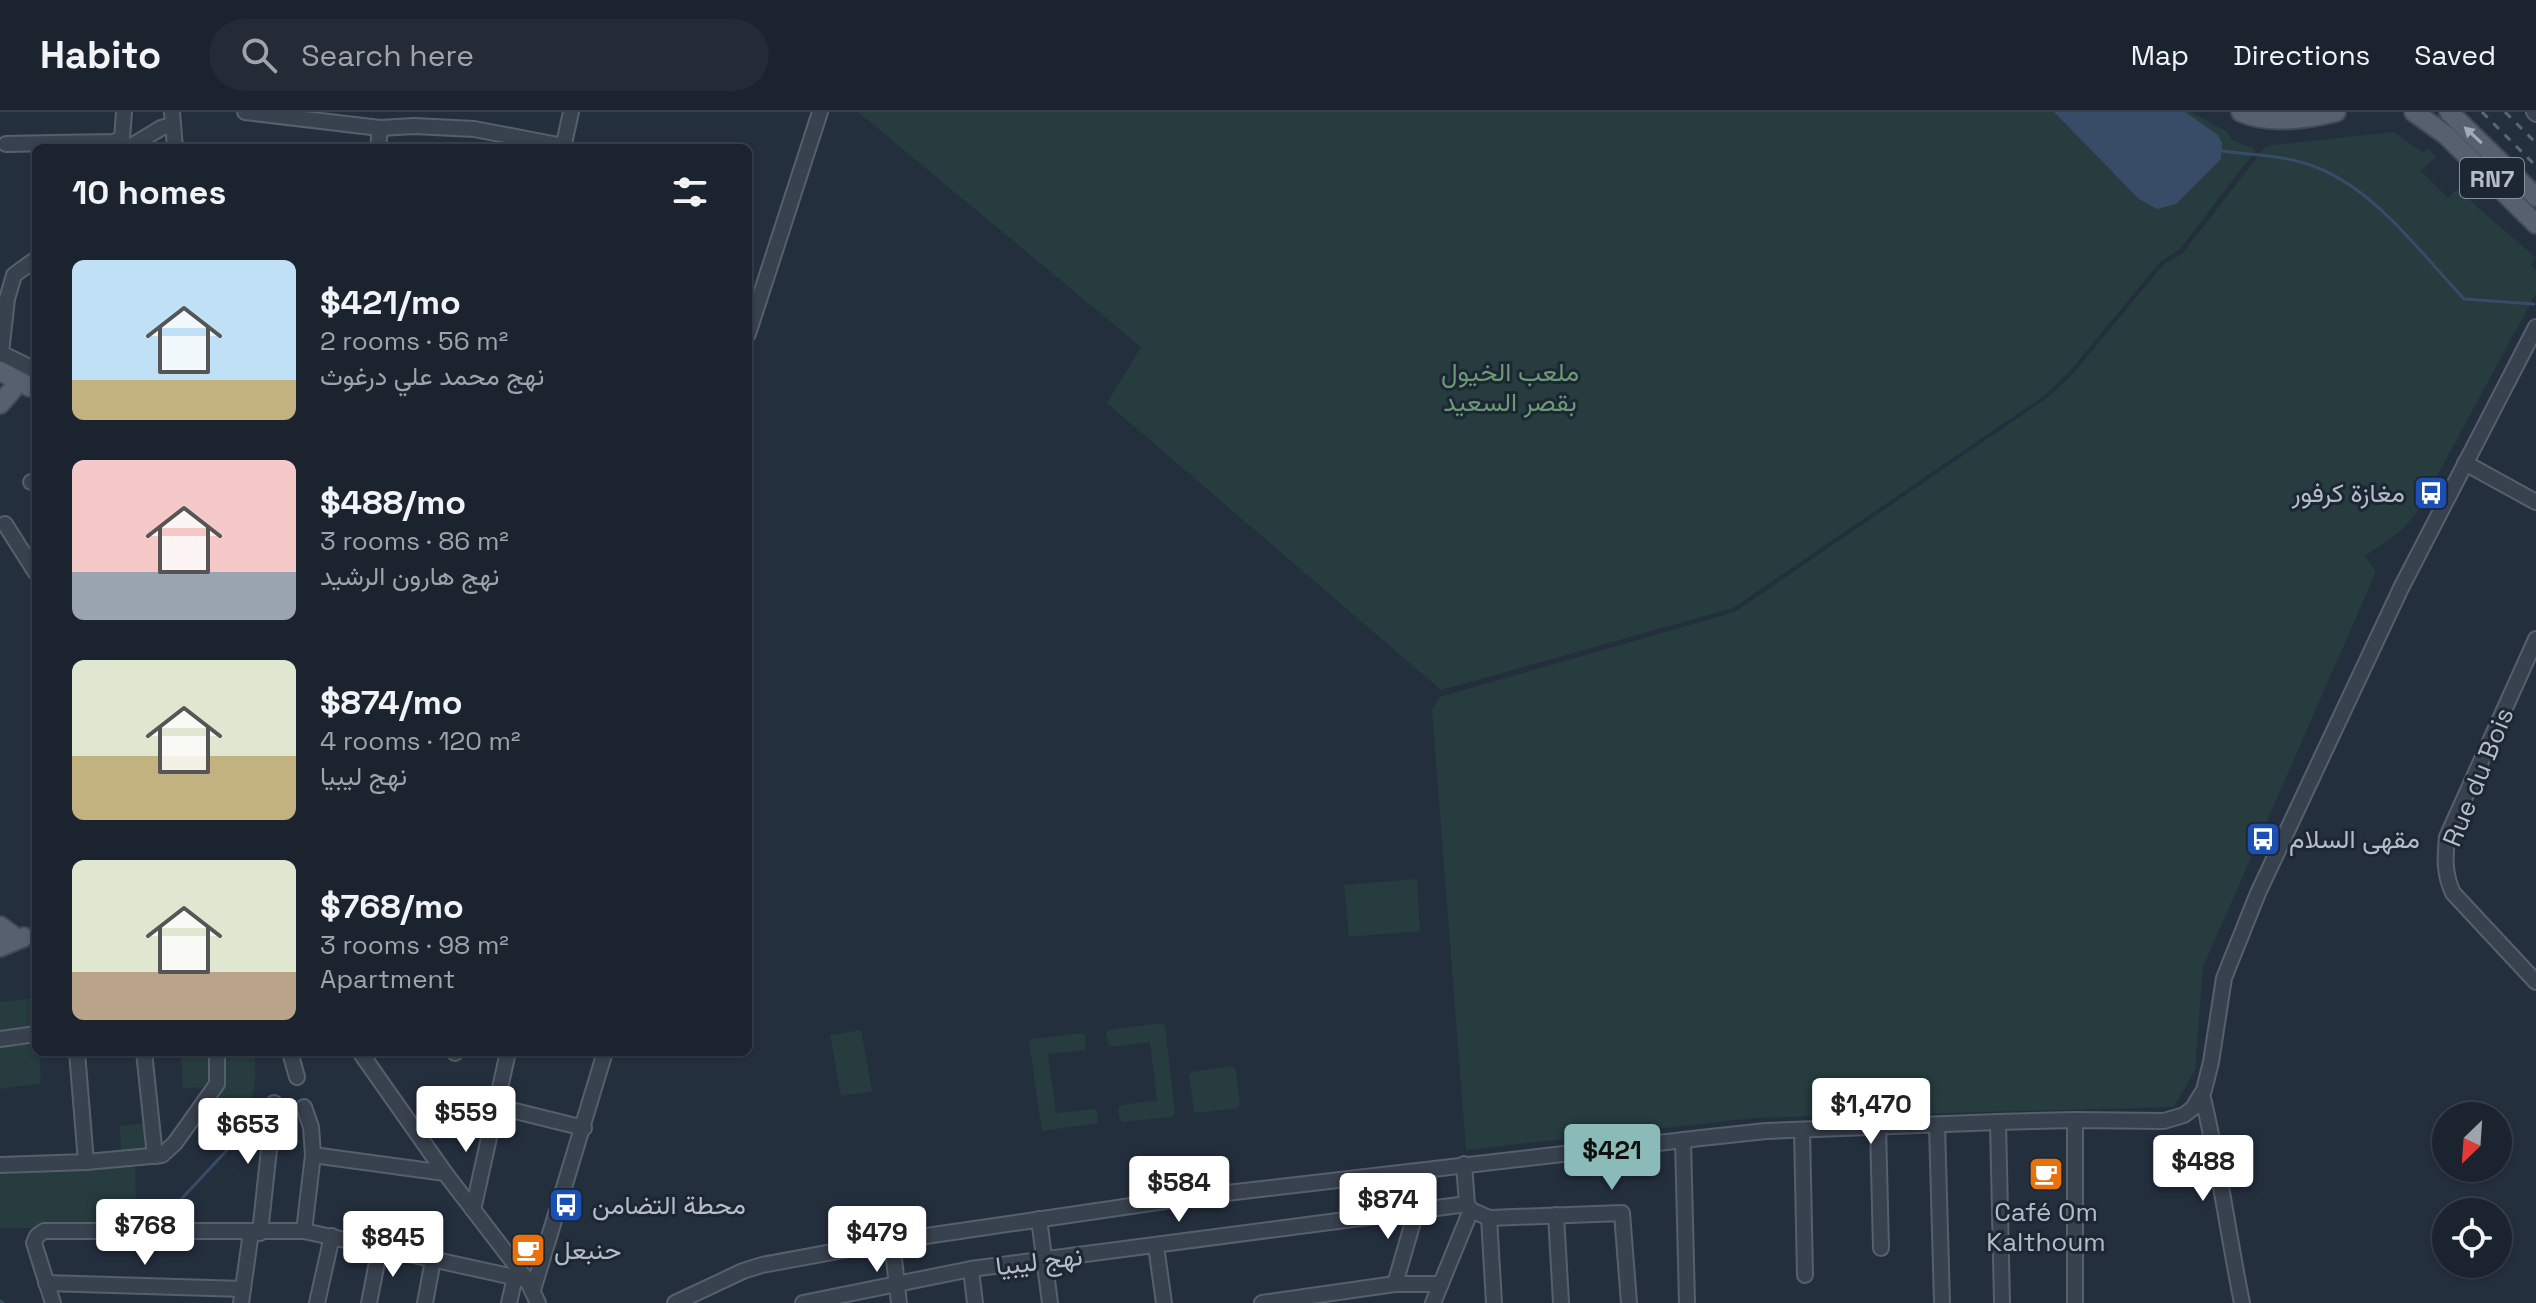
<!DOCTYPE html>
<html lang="en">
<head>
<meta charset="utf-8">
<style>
	body { margin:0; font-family:"Space Grotesk",Vazirmatn,sans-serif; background:#242b36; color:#f1f3f6; height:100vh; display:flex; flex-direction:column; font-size:30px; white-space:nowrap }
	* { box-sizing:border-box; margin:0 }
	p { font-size:26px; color:#a0a4aa }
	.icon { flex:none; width:44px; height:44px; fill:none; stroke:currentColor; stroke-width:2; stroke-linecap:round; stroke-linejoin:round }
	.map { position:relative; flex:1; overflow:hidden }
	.side { position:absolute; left:32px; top:32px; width:720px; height:912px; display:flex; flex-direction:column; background:#1b232e; border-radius:12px; box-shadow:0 2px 6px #0004,0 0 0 2px #39404a }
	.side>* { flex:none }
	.needle { width:52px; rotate:205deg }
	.buttons { position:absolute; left:2432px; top:990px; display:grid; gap:16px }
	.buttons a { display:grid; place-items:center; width:80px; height:80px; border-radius:50%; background:#1b232e; box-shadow:0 2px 6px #0004,0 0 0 2px #39404a; font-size:40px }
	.price { position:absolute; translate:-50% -68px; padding:0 18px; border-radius:8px; background:#fff; color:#222; font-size:26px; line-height:52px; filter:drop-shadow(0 2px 4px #0008) }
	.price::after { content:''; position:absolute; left:50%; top:48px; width:24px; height:18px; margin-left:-12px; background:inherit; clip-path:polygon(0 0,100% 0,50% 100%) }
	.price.current { background:#8bbbb9; color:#111 }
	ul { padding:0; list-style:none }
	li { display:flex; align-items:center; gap:24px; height:200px; padding:0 40px }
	li span { display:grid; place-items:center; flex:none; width:224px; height:160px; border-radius:12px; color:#555 }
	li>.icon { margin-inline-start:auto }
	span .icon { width:96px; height:96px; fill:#fffc; stroke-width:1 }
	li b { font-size:34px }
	h2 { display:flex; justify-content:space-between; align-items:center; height:96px; padding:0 40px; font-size:34px }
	header { display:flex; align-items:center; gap:48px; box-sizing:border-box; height:112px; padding:0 40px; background:#1b232e; border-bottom:2px solid #39404a }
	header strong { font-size:38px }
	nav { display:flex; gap:44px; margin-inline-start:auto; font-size:28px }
	.search { width:560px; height:72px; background:#242b36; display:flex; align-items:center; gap:20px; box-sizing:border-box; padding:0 28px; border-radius:44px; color:#a0a4aa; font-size:30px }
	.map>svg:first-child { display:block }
</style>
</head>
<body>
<header>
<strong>Habito</strong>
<div class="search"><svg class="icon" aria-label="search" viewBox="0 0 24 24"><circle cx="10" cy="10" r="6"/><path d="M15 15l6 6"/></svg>Search here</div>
<nav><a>Map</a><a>Directions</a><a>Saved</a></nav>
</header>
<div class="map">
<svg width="2536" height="1191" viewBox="0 0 2536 1191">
	<rect width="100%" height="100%" fill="#242f3e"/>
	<g fill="#263c3f">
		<polygon points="858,0 2191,0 2226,19 2232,28 2256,38 2180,137 2160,150 2069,260 2045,283 1733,496 1441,578 1107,291 1141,235"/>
		<polygon points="2394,20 2423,41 2428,37 2436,45 2421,59 2448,86 2457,77 2536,146 2531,153 2536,158 2536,181 2418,399 2402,418 2365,444 2376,460 2203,855 2195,958 2174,995 1754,1006 1466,1038 1432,598 1440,585 1735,500 2047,286 2072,263 2163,153 2183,141 2266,34"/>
		<polygon points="1417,767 1420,819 1349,825 1344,773"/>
		<polygon points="35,886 36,940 39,940 41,971 0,977 0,890"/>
		<polygon points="1162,911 1165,914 1175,1001 1171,1005 1124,1010 1120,1008 1118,996 1121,993 1157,988 1150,930 1111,935 1108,932 1106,920 1109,918"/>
		<polygon points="861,918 872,979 841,984 830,923"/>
		<polygon points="1082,921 1085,923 1086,936 1084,938 1048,942 1056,1001 1093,997 1097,999 1098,1011 1042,1019 1029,930 1032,927"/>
		<path d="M181 940H254C258 977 253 986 236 1019L208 997 223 975 183 976Z"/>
		<polygon points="1232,954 1236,958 1240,992 1237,996 1198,1001 1194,999 1189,963 1192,960"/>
		<polygon points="147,1011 150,1040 121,1042 120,1014"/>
		<polygon points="135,1054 137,1116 0,1116 0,1062"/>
	</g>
	<polygon fill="#394c67" points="2054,0 2185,0 2218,23 2222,31 2221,47 2176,92 2157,97 2139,87"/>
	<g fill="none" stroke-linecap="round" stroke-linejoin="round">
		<g stroke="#394c67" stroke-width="3">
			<path d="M2222 39C2251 43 2284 43 2313 54 2374 76 2420 140 2464 187L2534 192"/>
			<polyline points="158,1112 229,1036"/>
			<polyline points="1,1189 3,1191"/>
		</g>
		<g stroke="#565f6c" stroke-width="18">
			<g id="minor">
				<polyline points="172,0 175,36"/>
				<polyline points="245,0 380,16 414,14 474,17 563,34"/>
				<polyline points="2534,0 2536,2"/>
				<polyline points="6,32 55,31"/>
				<polyline points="59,36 55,31 113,30 122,27 124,0"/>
				<polyline points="128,36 161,16 172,13"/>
				<polyline points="378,36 380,16"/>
				<polyline points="563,36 571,0"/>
				<polyline points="36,147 14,163 7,187 1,241 36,258"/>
				<polyline points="748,222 820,0"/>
				<polyline points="2465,351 2536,390"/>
				<polyline points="31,370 36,370"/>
				<polyline points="5,412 36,461"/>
				<path d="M2536 527 2447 725C2445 746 2444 762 2453 781L2536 870"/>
				<polyline points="0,927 36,922"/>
				<polyline points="77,940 86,1050"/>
				<polyline points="144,940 155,1044"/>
				<polyline points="290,940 297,965"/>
				<polyline points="360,940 445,1061 527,1168 538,1191"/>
				<polyline points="455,941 455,940"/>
				<path d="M2202 982C2219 1051 2228 1122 2242 1191"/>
				<polyline points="495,994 584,1016"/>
				<polyline points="304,995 311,1015 313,1043"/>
				<polyline points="2075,1008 2075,1191"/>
				<polyline points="1998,1010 2002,1191"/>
				<polyline points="1937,1013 1942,1191"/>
				<polyline points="1878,1015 1881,1136"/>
				<polyline points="1802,1018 1805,1163"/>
				<polyline points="1683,1028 1687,1191"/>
				<polyline points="1464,1052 1467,1092"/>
				<polyline points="0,1053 86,1050 162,1043 175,1031 217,972 217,940"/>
				<polyline points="1467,1092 1471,1098 1489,1106 1622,1101 1629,1191"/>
				<polyline points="473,1098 508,940"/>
				<polyline points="1556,1103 1561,1191"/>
				<polyline points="1489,1106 1494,1191"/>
				<polyline points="1039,1107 1050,1191"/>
				<polyline points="304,1119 313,1043 445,1061"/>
				<polyline points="260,1121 274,991"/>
				<polyline points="892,1129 899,1191"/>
				<polyline points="1156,1134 1164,1191"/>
				<polyline points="971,1157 975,1191"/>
				<polyline points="46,1171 243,1177"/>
				<polyline points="1395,1172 1417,1096"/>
				<polyline points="533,1178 605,940"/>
				<polyline points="53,1191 34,1131 37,1124 44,1119 304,1119 527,1168"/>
				<polyline points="241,1191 251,1120"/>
				<polyline points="317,1191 332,1124"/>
				<polyline points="369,1191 380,1135"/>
				<polyline points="425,1191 433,1148"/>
				<polyline points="509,1191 515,1165"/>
				<polyline points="675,1191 743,1159 762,1153 892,1129 1192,1085 1701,1026 1766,1019 1998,1010 2075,1008 2164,1009 2184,1003 2193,996 2204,978 2211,950 2224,866 2258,781 2401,476 2536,215"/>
				<polyline points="803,1191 971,1157 1467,1092"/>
				<polyline points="1262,1191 1395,1172 1441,1172"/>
				<polyline points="1433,1191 1471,1098"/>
			</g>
		</g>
		<g stroke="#414a57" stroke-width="22">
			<g id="major">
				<path d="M2241 0C2269 13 2307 7 2336 0"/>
				<polyline points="2414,0 2446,23 2536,112"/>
				<polyline points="2449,0 2536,85"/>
				<polyline points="0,259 30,275"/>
				<polyline points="0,292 13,277"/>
				<polyline points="0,814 15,825"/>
				<polyline points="0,835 24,825"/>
			</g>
		</g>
		<use href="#minor" stroke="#38414e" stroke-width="14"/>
		<use href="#major" stroke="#56606e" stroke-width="18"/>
		<g stroke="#5a6575" stroke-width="3" stroke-dasharray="8 8" stroke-linecap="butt">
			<polyline points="2482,0 2536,54"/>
			<polyline points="2505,0 2536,31"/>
		</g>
	</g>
	<defs><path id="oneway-solid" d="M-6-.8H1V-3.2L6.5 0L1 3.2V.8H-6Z" transform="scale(2)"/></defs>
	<use fill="#a1aab7" href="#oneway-solid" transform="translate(2473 23) rotate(-137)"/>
	<defs>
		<g id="bus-square" transform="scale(1.8)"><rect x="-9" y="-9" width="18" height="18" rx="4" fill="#1a4fb4" stroke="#1d2633"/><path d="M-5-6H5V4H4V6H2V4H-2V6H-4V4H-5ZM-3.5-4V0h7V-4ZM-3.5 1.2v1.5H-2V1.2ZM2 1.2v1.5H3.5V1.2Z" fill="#fff"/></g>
		<g id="cafe-square" transform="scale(1.8)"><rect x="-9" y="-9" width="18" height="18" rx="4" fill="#e8710a" stroke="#1d2633"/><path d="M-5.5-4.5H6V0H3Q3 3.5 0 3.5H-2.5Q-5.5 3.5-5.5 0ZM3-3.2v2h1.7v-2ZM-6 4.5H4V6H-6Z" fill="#fff"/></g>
	</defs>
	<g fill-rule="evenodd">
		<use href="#bus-square" x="2431" y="381"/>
		<use href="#bus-square" x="2263" y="727"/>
		<use href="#cafe-square" x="2046" y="1062"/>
		<use href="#bus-square" x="566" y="1093"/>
		<use href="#cafe-square" x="528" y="1138"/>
	</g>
	<g text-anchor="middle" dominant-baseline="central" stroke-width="6" stroke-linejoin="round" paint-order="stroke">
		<rect fill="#1d2633" stroke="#878f9c" stroke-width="2" x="2460" y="46" width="64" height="40" rx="6"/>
		<g font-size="24" font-weight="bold" fill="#b4bcc9">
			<text x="2492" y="66">RN7</text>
		</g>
		<g font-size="26" fill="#6b9a76" stroke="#1d2633">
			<text x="1510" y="260">ملعب الخيول<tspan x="1510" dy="30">بقصر السعيد</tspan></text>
		</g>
		<g font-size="26" fill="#b4bcc9" stroke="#1d2633" text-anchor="start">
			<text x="2405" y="381" text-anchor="end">مغازة كرفور</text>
			<text x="2289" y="727">مقهى السلام</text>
			<text x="592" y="1093">محطة التضامن</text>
			<text x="2046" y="1100" text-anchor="middle">Café Om<tspan x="2046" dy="30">Kalthoum</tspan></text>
			<text x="554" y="1138">حنبعل</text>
		</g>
		<g font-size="26" fill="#b4bcc9" stroke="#1d2633">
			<text transform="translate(2478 665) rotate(-68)">Rue du Bois</text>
			<text transform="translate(1039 1149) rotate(-7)">نهج ليبيا</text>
		</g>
	</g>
</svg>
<div class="buttons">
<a><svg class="needle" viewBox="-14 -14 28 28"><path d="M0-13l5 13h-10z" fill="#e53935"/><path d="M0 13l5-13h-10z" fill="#a0a4aa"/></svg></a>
<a><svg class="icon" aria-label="locate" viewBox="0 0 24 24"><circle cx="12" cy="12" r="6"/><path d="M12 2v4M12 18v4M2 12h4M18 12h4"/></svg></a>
</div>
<b class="price" style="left:1871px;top:1034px">$1,470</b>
<b class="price" style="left:466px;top:1042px">$559</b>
<b class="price" style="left:248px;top:1054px">$653</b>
<b class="price current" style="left:1612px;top:1080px">$421</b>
<b class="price" style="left:2203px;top:1091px">$488</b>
<b class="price" style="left:1179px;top:1112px">$584</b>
<b class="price" style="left:1388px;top:1129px">$874</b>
<b class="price" style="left:145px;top:1155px">$768</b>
<b class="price" style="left:877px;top:1162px">$479</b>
<b class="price" style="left:393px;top:1167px">$845</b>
<section class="side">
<h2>10 homes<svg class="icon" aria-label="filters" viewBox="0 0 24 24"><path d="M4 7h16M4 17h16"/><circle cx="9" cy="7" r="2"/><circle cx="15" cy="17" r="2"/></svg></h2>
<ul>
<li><span style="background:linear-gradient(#bfe0f5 75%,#c2b280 0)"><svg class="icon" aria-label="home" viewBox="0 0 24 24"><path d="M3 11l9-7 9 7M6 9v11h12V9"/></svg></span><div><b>$421/mo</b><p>2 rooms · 56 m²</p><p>نهج محمد علي درغوث</p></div></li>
<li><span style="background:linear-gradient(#f6c9c9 70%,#9aa5b1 0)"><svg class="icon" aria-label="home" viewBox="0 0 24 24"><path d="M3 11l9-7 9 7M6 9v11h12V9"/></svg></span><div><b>$488/mo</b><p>3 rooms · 86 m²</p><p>نهج هارون الرشيد</p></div></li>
<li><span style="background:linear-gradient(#dfe7d0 60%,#c2b280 0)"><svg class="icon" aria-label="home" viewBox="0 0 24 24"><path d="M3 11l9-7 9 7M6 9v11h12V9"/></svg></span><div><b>$874/mo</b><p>4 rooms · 120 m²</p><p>نهج ليبيا</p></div></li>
<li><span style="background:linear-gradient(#dfe7d0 70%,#b9a48a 0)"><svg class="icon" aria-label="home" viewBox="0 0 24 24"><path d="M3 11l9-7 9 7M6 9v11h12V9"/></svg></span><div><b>$768/mo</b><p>3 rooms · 98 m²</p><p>Apartment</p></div></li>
</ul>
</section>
</div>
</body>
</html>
